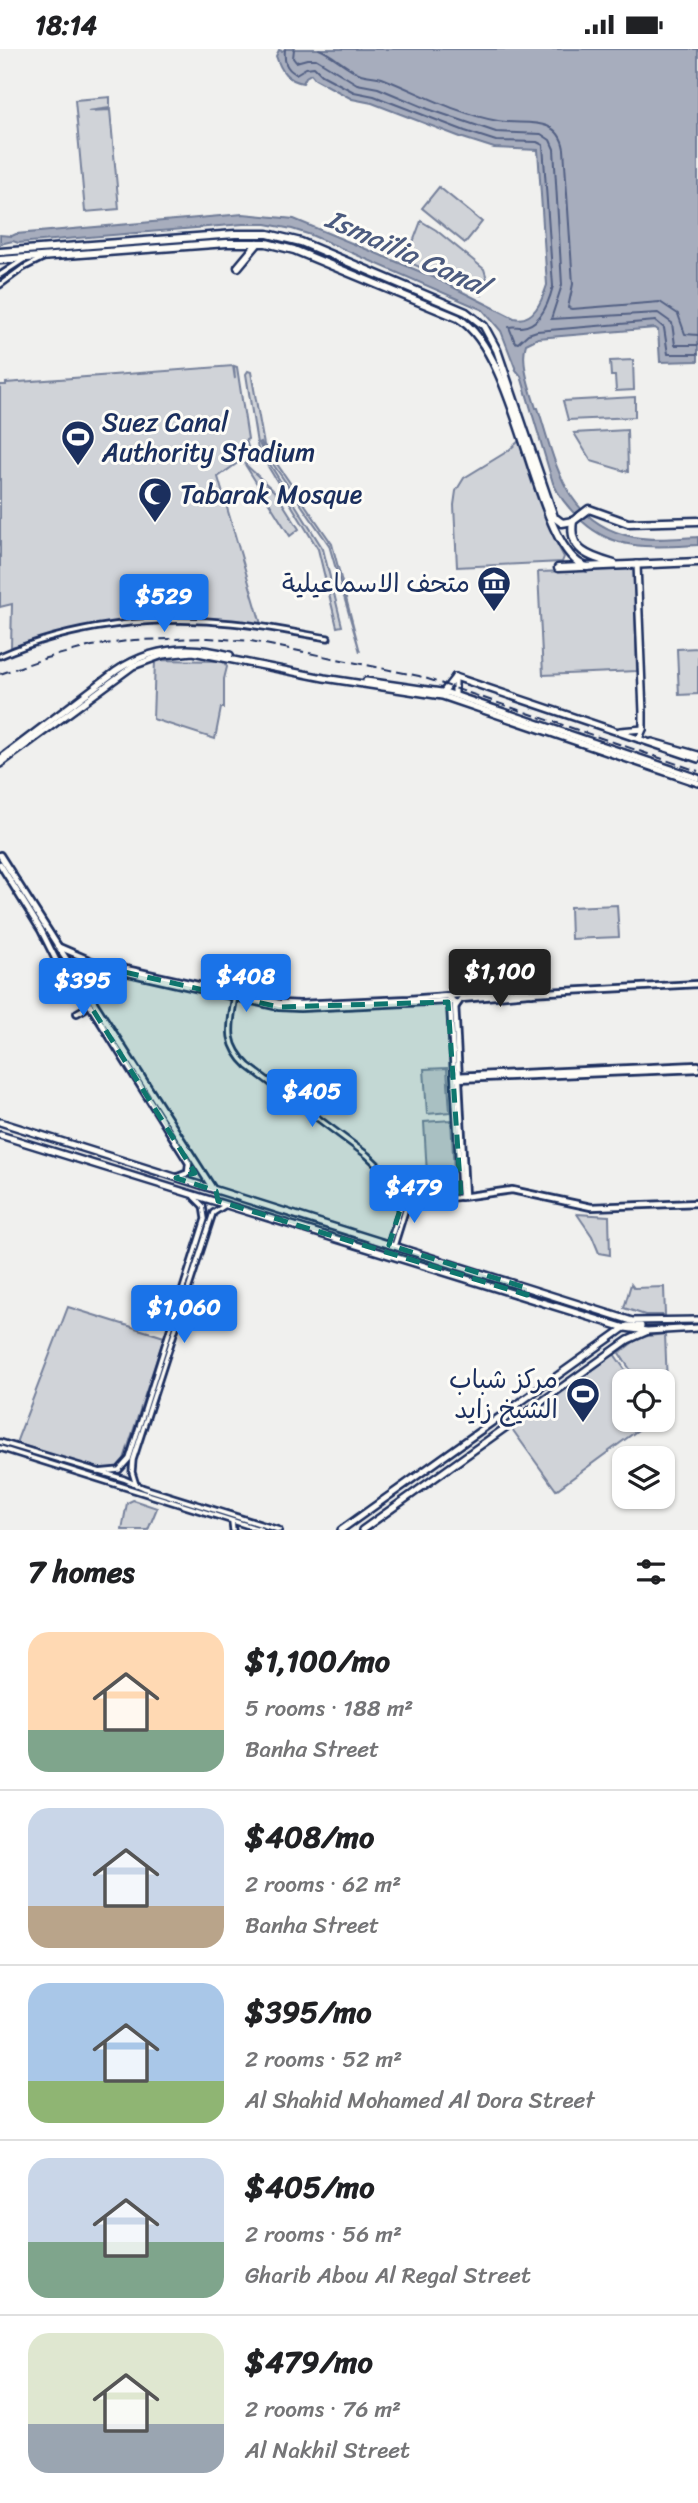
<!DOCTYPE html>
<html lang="en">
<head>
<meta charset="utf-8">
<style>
	body { margin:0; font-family:Sriracha,"Playpen Sans Arabic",sans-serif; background:#f2f2f2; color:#202124; height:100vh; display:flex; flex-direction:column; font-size:26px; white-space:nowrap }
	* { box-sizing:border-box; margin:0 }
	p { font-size:23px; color:#757577 }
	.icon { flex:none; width:38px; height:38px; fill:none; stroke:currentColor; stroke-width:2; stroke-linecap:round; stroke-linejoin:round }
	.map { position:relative; height:1481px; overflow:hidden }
	.sheet { display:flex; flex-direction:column; background:#fff; flex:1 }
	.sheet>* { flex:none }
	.tools { position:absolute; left:612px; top:1320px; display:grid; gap:14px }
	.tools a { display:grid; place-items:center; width:63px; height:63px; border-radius:14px; background:#fff; box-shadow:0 2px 5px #0004; font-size:35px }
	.price { position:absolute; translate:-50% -60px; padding:0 16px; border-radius:7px; background:#1a73e8; color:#fff; font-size:23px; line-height:46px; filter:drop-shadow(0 2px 4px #0008) }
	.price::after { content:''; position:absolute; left:50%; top:42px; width:21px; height:16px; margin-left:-10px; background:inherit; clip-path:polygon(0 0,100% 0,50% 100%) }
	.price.current { background:#222; color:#fff }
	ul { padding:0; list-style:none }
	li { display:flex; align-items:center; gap:21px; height:175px; padding:0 28px }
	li+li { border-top:2px solid #e0e0e0 }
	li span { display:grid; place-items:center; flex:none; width:196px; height:140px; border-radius:21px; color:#555 }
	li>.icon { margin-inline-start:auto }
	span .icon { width:84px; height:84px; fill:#fffc; stroke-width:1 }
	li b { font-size:30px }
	h2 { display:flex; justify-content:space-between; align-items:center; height:84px; padding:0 28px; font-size:30px }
	.status { display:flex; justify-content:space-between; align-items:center; height:49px; padding:0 35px; background:#fff; direction:ltr }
	.status svg { height:19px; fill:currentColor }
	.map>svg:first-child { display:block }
</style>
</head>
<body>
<div class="status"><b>18:14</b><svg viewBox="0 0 49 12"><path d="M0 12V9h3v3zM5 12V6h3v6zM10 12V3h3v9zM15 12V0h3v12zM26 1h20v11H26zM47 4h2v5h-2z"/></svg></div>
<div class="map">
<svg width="698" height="1481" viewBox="0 0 698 1481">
	<rect width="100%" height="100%" fill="#f0f0ee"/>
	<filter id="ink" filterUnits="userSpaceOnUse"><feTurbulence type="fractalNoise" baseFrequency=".0143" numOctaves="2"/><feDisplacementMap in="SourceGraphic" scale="14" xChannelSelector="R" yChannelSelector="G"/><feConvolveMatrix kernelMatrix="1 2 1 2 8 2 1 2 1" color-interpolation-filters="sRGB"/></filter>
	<g filter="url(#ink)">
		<g fill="#d0d3d8" stroke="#76819b" stroke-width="2">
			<polygon points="110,48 110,59 88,62 110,61 119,160 85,163 75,51"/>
			<polygon points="439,138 482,173 465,194 422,159"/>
			<polygon points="421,172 436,181 484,220 487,230 482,246 406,212"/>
			<polygon points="633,311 634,341 616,342 615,327 611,327 610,312"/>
			<path d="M233 317 235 330 234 317 237 318 248 390 246 391 250 405 218 428 261 575C227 570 181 565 148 570 103 577 54 587 11 598L12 555 0 558V336H6V334Z"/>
			<polygon points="248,322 251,323 264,396 332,495 360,603 329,496 264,402 261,393 259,394 264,406 323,500 342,577 337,578 318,500 258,401 246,325"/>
			<polygon points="635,348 635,368 568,371 563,352"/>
			<polygon points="627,381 628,423 591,412 574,384"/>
			<polygon points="520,391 556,493 564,508 562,513 457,518 454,456 456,442 464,429 508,402"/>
			<polygon points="244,414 276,444 299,480 290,487"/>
			<polygon points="634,520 637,622 543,626 538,523"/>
			<polygon points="698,599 698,645 679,646 677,600"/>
			<polygon points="155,611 223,612 227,618 224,630 224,659 221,659 215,690 153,670"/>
			<polygon points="617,856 619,888 571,890 570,858"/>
			<polygon points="447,1019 450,1063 427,1065 424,1020"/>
			<polygon points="451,1071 454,1123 427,1125 424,1073"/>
			<polygon points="577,1165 609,1167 610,1206 599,1204 592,1187"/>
			<polygon points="631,1235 634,1239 664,1238 665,1266 645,1266 624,1259"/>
			<polygon points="68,1258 164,1288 124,1410 117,1418 98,1421 16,1394"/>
			<polygon points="665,1285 668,1360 663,1364 663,1332 638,1332 619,1304 640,1288"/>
			<polygon points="614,1305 633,1332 625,1332 625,1370 653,1370 556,1441 512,1380"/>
			<polygon points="133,1451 157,1459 148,1481 122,1481 127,1454"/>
		</g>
		<path fill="#a7adbd" stroke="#6f7b97" stroke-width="2" d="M285 0H698V312L660 313 658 281 655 279 538 289 526 295C520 313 530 340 536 359H538C556 415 565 475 634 488 654 492 677 489 698 488V496C656 498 616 503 583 473 570 461 560 450 553 434L521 327 516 321 501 282 483 261 311 186 292 180 266 175H243L18 194 13 192 0 195V186L12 187 16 185 243 165 294 170 433 228 514 269C534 274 542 251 547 236L538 101 494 99 463 89 372 54 352 50 315 30 311 25 306 28 303 34C287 31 281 22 276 7L279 1 282 2Z"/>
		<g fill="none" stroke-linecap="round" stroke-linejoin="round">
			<g stroke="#536184" stroke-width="2">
				<path d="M285 0C284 12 285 19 296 25L306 19 314 18 322 26 354 43 374 47 465 82 496 92 537 93 543 96 553 237C549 253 540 277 521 278 517 278 513 277 509 278L515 293 518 294 528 285 537 282 656 272 664 279 668 305H698"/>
				<polyline points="294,0 293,9 296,13 307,10 316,10 357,35 378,39 428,60 496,83 541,85 550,91 554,100 562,236 551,270 658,264 672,274 675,296 698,296"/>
				<path d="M319 0C334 6 345 19 361 25 367 27 375 27 382 29 420 44 457 65 498 72 523 77 558 65 564 100L573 235 568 259 572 260 660 253 678 265 685 285 698 286"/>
			</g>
			<g stroke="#1b2f5e" stroke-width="9">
				<g id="tertiary">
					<polyline points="0,226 23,211"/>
					<polyline points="0,236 23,219 43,209"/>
					<path d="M0 607C71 576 156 566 232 574 265 577 296 584 328 589"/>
					<path d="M235 947C230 977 224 994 248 1017L367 1106 408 1145 429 1152 461 1148"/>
					<polyline points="389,1195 406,1143"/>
					<polyline points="394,1197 410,1146"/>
					<polyline points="0,1393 124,1430 144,1439 279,1481"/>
					<polyline points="0,1399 262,1481"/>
					<polyline points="98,1423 119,1421 129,1410 205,1170 203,1157 194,1148"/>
					<polyline points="136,1436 132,1423 133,1411 213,1164 224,1157"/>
					<polyline points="232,1472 233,1481"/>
				</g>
			</g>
			<g stroke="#1b2f5e" stroke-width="10">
				<g id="secondary">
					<polyline points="0,806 213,1140"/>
					<polyline points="0,815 41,881 59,917 88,953 189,1114 188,1124 178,1128"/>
					<polyline points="57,897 94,913 279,954 300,955 409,950 526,941 532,944"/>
					<polyline points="59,917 80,913 279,958 300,959 447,952 450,955 461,1148 512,1141 591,1158 698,1154"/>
					<polyline points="449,948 455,954 465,1147"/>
					<polyline points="456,957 461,950 528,944 698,935"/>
					<polyline points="77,964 84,960 88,954"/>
					<polyline points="455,1027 698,1016"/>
					<polyline points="455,1030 698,1020"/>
				</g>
			</g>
			<g stroke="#1b2f5e" stroke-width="10">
				<g id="primary">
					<polyline points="637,515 643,664 643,680 639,690"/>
					<polyline points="455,628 698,710"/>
					<polyline points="455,628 455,646"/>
					<polyline points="366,632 448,644 698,729"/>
					<polyline points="444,642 455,628"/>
					<polyline points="620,682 643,680"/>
					<polyline points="652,693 698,706"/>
					<path d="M0 710 116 622C151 598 189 595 230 606"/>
					<polyline points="0,715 133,617 163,606 193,603 324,629 442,647 698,734"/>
					<polyline points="0,1073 632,1272 698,1271"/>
					<polyline points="0,1086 625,1279 647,1282 698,1279"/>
					<polyline points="341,1481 627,1277 641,1277"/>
					<polyline points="362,1481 628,1291 646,1283"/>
				</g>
			</g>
			<g stroke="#1b2f5e" stroke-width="11">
				<g id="trunk">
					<polyline points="0,203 235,185 268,185 301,193 466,263 484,277 497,301 554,468 562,474 573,472"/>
					<path d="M0 211 227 194H266L294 201 458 269C521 307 535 503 587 518"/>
					<polyline points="238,218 258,194"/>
					<polyline points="573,472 589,460 628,474 698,472"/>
					<path d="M573 472C568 502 590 508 614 515"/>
					<polyline points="558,519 698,513"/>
				</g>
			</g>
			<use href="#tertiary" stroke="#fdfcf7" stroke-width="3.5"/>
			<use href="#secondary" stroke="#fdfcf7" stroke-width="4.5"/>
			<use href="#primary" stroke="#fdfcf7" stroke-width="5"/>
			<use href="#trunk" stroke="#fdfcf7" stroke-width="6"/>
			<polyline stroke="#1b2f5e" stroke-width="2" stroke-dasharray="10 5" stroke-linecap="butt" points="0,625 46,609 92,597 134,591 208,589 251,592 419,627 698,722"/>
		</g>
	</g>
	<path fill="#0f766e" fill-opacity="0.2" stroke="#0f766e" stroke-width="5" stroke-dasharray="14 9" stroke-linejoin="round" d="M80 913 279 958 448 953 461 1148 429 1152 405 1145 389 1196 527 1239V1246L218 1152 216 1142 176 1129 195 1124 88 953 59 917Z"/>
	<defs>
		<g id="stadium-pin" transform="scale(1.75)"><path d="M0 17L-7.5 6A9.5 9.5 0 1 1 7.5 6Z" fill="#1b2f5e" stroke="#fdfcf7"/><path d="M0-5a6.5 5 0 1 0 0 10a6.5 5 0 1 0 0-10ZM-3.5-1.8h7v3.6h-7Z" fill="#fff"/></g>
		<g id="mosque-pin" transform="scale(1.75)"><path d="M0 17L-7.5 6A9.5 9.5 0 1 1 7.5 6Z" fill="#1b2f5e" stroke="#fdfcf7"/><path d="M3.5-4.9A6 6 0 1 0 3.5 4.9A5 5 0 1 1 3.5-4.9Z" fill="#fff"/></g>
		<g id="museum-pin" transform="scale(1.75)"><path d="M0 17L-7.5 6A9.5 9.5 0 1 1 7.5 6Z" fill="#1b2f5e" stroke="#fdfcf7"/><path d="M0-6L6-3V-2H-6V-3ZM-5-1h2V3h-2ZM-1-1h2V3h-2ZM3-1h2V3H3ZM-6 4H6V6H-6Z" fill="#fff"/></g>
	</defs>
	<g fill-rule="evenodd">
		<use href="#stadium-pin" x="78" y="388"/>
		<use href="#mosque-pin" x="155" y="445"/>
		<use href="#museum-pin" x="494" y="534"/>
		<use href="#stadium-pin" x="583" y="1345"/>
	</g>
	<g text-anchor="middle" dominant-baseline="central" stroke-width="6" stroke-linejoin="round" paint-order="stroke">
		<g font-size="26" fill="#1b2f5e" stroke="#fdfcf7" text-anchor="start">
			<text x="102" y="373">Suez Canal<tspan x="102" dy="30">Authority Stadium</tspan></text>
			<text x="180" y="445">Tabarak Mosque</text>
			<text x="470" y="534" text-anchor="end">متحف الاسماعيلية</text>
			<text x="558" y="1330" text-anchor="end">مركز شباب<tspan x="558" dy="30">الشيخ زايد</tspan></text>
		</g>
		<g font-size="28" font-style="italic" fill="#4c5b7f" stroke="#fdfcf7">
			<text transform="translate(407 203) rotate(24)">Ismaïlia Canal</text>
		</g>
	</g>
</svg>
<div class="tools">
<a><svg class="icon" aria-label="locate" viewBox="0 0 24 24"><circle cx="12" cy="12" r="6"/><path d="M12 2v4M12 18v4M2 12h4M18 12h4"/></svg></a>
<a><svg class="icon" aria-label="layers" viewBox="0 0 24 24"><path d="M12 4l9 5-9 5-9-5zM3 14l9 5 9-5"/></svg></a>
</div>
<b class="price" style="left:164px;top:585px">$529</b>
<b class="price current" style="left:500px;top:960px">$1,100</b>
<b class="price" style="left:246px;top:965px">$408</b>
<b class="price" style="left:83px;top:969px">$395</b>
<b class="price" style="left:312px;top:1080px">$405</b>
<b class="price" style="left:414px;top:1176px">$479</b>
<b class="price" style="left:184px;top:1296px">$1,060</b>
</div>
<section class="sheet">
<h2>7 homes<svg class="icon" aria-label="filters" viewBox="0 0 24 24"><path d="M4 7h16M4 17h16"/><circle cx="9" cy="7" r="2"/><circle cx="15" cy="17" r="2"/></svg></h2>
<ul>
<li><span style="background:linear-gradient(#ffd9b3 70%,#7fa58c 0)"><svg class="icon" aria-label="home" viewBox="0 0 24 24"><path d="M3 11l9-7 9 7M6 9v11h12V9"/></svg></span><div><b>$1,100/mo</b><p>5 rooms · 188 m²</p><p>Banha Street</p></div></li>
<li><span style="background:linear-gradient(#c9d6e8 70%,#b9a48a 0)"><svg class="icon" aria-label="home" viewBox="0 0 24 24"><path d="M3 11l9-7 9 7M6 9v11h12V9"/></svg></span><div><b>$408/mo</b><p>2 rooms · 62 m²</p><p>Banha Street</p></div></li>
<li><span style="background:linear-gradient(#a9c7e8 70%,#8fb573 0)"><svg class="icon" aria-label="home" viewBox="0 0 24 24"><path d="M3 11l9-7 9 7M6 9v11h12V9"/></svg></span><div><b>$395/mo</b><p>2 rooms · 52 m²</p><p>Al Shahid Mohamed Al Dora Street</p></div></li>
<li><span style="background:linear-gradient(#c9d6e8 60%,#7fa58c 0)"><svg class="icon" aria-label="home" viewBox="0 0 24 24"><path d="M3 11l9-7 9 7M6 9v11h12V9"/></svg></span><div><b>$405/mo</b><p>2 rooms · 56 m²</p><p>Gharib Abou Al Regal Street</p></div></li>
<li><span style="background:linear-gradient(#dfe7d0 65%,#9aa5b1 0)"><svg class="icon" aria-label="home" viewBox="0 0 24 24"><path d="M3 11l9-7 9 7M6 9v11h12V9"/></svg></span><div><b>$479/mo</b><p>2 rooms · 76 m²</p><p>Al Nakhil Street</p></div></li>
</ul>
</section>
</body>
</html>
